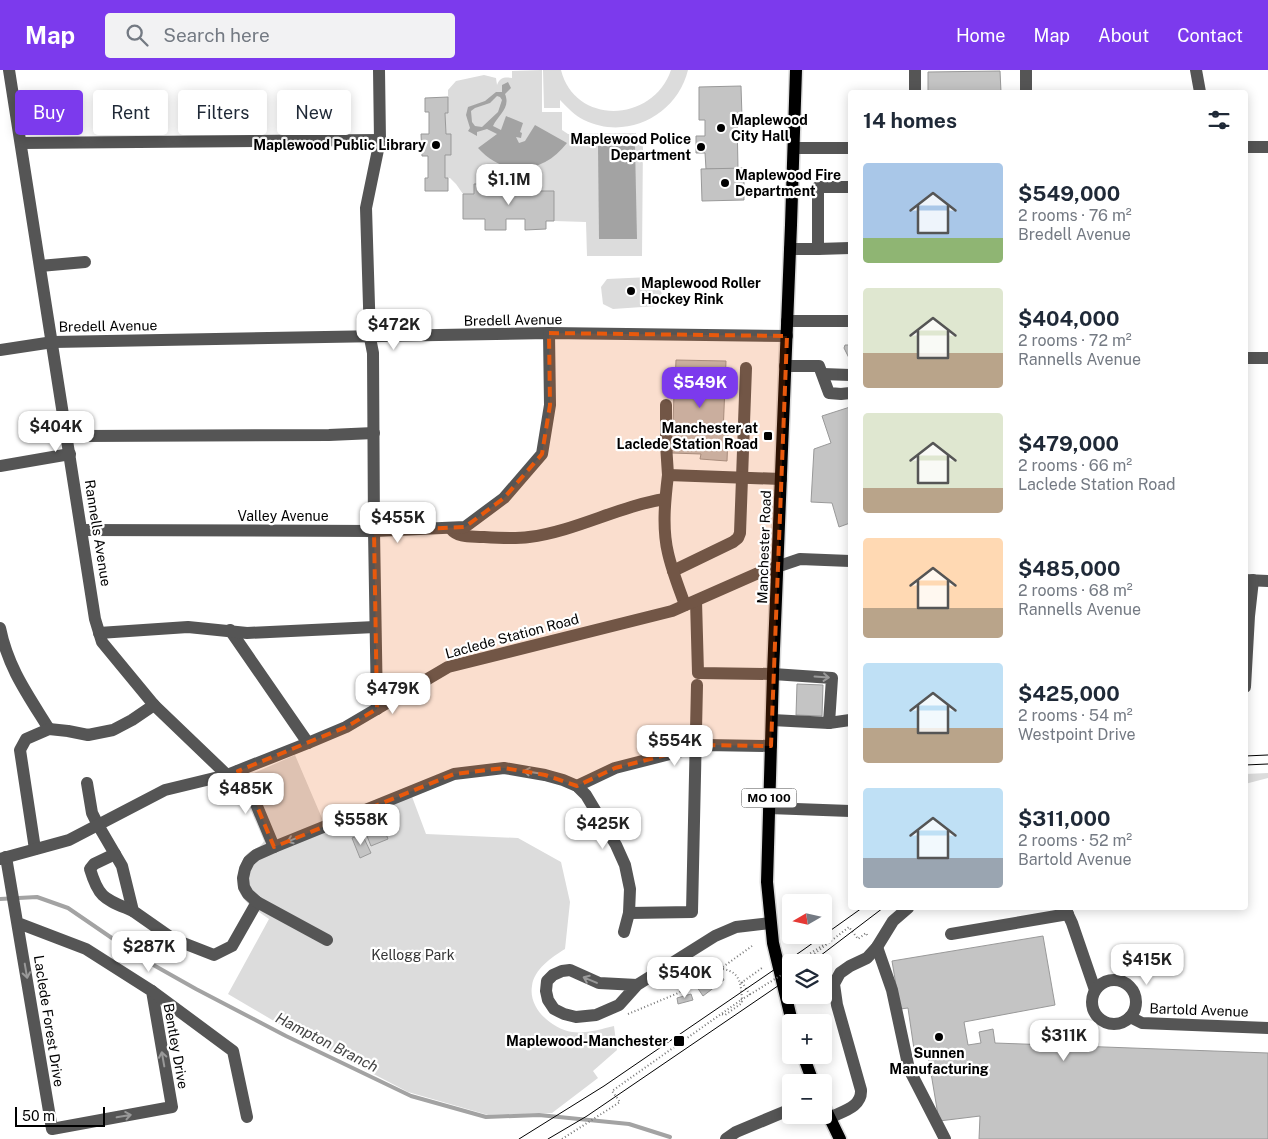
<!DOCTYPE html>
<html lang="en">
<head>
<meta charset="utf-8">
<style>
	body { margin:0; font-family:"Public Sans",sans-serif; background:#f2f2f3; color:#1f2937; height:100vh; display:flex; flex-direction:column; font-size:19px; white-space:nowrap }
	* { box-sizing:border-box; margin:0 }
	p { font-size:16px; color:#747a83 }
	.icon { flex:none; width:28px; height:28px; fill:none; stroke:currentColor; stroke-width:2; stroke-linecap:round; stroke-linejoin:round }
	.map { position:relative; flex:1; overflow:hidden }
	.side { position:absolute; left:848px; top:20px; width:400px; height:820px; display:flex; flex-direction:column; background:#fff; border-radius:5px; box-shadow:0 2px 12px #0003 }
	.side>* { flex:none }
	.top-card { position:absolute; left:15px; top:20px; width:475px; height:45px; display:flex; gap:10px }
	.needle { width:32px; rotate:261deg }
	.fabs { position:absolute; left:782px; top:824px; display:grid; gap:10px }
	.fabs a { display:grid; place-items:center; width:50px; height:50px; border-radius:5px; background:#fff; box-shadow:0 2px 12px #0003; font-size:25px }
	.scale { position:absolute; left:15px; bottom:12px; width:90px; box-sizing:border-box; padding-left:5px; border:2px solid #000; border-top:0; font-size:14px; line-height:18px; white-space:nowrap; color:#000; -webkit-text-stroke:4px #fff; paint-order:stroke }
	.price { position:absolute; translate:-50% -42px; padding:0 11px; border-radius:10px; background:#fff; color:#222; font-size:16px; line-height:32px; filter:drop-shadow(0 1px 2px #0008) }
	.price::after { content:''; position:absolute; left:50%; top:30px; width:15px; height:11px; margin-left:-8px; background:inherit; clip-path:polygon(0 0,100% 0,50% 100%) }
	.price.current { background:#7c3aed; color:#fff }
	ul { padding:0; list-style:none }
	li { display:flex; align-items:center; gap:15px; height:125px; padding:0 15px }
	li span { display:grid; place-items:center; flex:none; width:140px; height:100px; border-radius:5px; color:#555 }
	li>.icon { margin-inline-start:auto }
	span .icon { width:60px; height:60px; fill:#fffc; stroke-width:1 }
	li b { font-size:21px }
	h2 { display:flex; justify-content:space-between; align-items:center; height:60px; padding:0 15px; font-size:21px }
	.pill { padding:0 18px; border-radius:5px; background:#fff; box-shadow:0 2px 12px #0003; font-size:18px; line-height:45px }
	.pill.current { background:#7c3aed; color:#fff }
	header { display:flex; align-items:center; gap:30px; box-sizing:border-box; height:70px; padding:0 25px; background:#7c3aed; color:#fff }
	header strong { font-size:24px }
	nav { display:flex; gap:28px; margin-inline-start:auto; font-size:18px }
	.search { width:350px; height:45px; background:#f2f2f3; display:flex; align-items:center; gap:12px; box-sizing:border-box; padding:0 18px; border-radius:5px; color:#747a83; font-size:19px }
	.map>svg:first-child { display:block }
</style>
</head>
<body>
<header>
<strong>Map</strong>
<div class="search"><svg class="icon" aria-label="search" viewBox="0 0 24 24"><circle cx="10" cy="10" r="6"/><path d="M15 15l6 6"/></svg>Search here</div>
<nav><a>Home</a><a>Map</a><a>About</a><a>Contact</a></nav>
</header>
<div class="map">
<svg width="1268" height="1069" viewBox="0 0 1268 1069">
	<rect width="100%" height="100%" fill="#fff"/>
	<g fill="#dcdcdc">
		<path d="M542 0V42H562V60L568 64 636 63 637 70H643L642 186H587L586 152 554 151V121H514V114H475L474 124H463L456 114 450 108H445V85H451V64H446L445 43 448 42V20L456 11 484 5 496 8 497 15C500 7 505 7 512 8V1Z"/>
		<path d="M543 0H561C575 56 653 53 671 0H688C677 45 627 71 584 50 575 46 568 38 560 30V38H544Z"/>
		<polygon points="650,207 656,209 661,215 662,230 657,236 613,239 603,234 601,217 607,209"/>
		<path d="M295 685 327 760 411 724 426 764 518 768 561 792 570 832 565 879C552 887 534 899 532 916 528 938 552 959 572 962 586 964 601 959 614 956L617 980 593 1001 598 1008 552 1043 488 1045 408 1022 291 961 228 924 269 849C253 838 233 827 238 804 239 798 242 790 246 785 251 779 260 779 264 771L242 720 253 711 252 704Z"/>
		<polygon points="1268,703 1268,708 1245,714 1245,704"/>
	</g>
	<g fill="#a3a3a3" fill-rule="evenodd">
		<path d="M508 12 511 18 505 24C511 38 498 45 493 56L501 60 506 46 523 53 520 62 522 63 521 68 516 67 519 73 525 71 535 55 567 73C543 104 505 108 478 78L497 64 487 59 477 62V66L468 61 470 58 466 45 468 37 485 31 496 22H502V15ZM497 26 500 27 502 30 498 42 482 57 475 56 472 52 471 41 475 38 490 33Z"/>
		<polygon points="598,76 635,76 637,169 599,169"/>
	</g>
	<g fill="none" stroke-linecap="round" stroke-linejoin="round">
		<polyline stroke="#a3a3a3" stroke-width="4" points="0,829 37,827 68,838 141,888 196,919 286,966 411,1026 486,1047 539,1045 629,1054 670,1067"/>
	</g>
	<g fill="#c4c4c4" stroke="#999">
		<polygon points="1000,1 1001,22 928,22 928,2"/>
		<polygon points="741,16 742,47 737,47 738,99 706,99 705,83 696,83 696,66 705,66 705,50 699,50 699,17"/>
		<polygon points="448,27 448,43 445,43 446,64 451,64 451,85 445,85 445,108 448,108 448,121 425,121 425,108 428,108 428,86 422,86 421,64 429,64 429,42 425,42 425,28"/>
		<polygon points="744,98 744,130 702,131 701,99"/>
		<polygon points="474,114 514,114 514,121 554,121 554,151 546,151 546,159 525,160 525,149 506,149 506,160 485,160 485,149 463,149 463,124 474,124"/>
		<polygon points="845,275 850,275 850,290 844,278"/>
		<polygon points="676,290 726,291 723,364 728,365 727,391 700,389 701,384 672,383 674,324 667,323 667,313 675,313"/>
		<polygon points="850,337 850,453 839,457 832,433 811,432 814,379 831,373 822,346"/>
		<polygon points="797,614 823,615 822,646 796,645"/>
		<polygon points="382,754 388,769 371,776 365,761"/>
		<polygon points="362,764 371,783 360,788 352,768"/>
		<polygon points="1043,866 1055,935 964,952 968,975 981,973 979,962 993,959 995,973 1268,983 1268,1069 979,1069 980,1046 939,1051 928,985 915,986 908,938 900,939 892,891"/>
		<polygon points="719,902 724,910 703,926 697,917"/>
		<polygon points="691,924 693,930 678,934 677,928"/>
	</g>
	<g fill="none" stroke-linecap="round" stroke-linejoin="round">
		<g stroke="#dbdbdb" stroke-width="15">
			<g id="major">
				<polyline points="792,952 773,873 767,812 773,604 791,155 796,0"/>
				<polyline points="803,985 813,1012"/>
				<polyline points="824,1036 840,1069"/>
			</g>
		</g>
		<g stroke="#777" stroke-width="2" stroke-dasharray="1 2.5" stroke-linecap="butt">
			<polyline points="809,888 849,857 858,869 866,863 868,867"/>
			<polyline points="802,892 801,889 830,871"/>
			<polyline points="720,899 752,876"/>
			<polyline points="742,912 750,925"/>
			<polyline points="741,913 762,898"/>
			<path d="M628 944 676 924 723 899C741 902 741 915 742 931V933L725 945 721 944"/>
			<polyline points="804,1045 807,1052"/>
			<polyline points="562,1069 620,1032 612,1021 741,930"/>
		</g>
		<g stroke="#555" stroke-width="12">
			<polyline points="9,0 95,549 102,572 154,635 227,705"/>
			<polyline points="1026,0 1026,22"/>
			<polyline points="1196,0 1200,22"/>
			<polyline points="915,22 915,0"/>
			<polyline points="21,73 380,70"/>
			<polyline points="1245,77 1268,77"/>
			<polyline points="794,78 850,78"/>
			<polyline points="790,179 818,179 818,117 850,117"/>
			<polyline points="818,179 850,178"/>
			<polyline points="40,196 85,192"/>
			<polyline points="787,251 850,251"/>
			<polyline points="0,280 53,272 549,263 787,266"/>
			<polyline points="1245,288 1268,288"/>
			<polyline points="785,296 819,296 829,323 841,324 850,323"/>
			<polyline points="823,304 850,305"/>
			<polyline points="666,335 666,374 668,405"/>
			<polyline points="68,367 83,366 329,365 374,363"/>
			<polyline points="0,396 70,384"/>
			<path d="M451 459C458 468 472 466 483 467 499 468 514 469 529 467 576 461 619 436 665 429"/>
			<polyline points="82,460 374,461 465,457 504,428 542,384 550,335 549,263"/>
			<polyline points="673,501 733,472 738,468 740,463 746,298"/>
			<polyline points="1245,510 1268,511"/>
			<polyline points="696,531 698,603 773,604 832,608 829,653 772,650"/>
			<path d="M685 535C679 518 672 501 668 483 662 458 665 430 668 405L781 409"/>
			<path d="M0 558C8 598 28 625 49 659"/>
			<polyline points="230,560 308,673"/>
			<polyline points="99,563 188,557 247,563 375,557"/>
			<polyline points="1245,617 1249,546 1253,510"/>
			<polyline points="377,639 374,461 373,283 370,268 366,138 380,70 379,0"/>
			<polyline points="829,653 850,650"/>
			<polyline points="238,701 249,717 274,777"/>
			<polyline points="87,713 92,743 98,755 122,796 133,841 173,869 214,885 232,876 257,832"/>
			<polyline points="577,716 615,698 705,675 771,676"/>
			<polyline points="769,738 850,741"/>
			<polyline points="35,779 20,680 26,669 49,659 68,661 88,665 113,660 132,650 154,635"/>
			<path d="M115 784 94 794 90 799C99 829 105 829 133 841"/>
			<polyline points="6,787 52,1059 172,1037 152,921 86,879 18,853"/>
			<polyline points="0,789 69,770 165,720 227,705 308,673 346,657 448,597 672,541 756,504 800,489 850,491"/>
			<polyline points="1065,838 1072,853 1095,920"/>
			<polyline points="629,843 692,842 697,615"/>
			<polyline points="951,864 1068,844"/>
			<polyline points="327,870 257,832 248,824 244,817 243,808 245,799 249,791 256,785 274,777 454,704 504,698 545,705 563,710 577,716 586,725 616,775 625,795 630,819 629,843 624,862"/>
			<polyline points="877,877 892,920 909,999 945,1069"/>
			<circle cx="1114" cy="932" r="22"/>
			<polyline points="637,915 599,913 570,900 562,901 553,905 547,911 546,921 548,930 554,939 564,944 576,947 596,945 619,935 637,915 715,866 736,857 770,853"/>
			<polyline points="152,921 233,981 247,1047"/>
			<polyline points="1130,947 1142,953 1268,958"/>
			<path d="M829 1048C843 1041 862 1037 861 1020L837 935 834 914 840 903 850 896 867 888 877 877 893 851 908 838"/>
			<polyline points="726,1069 736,1062 791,1039"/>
		</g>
		<use href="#major" stroke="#000" stroke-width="12"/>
		<g stroke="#000" stroke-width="1">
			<polyline points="1245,686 1268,685"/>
			<polyline points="1245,695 1268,694"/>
			<polyline points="812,892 883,838"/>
			<polyline points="519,1069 604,1016 803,880 862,838"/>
			<polyline points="548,1069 587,1046 791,907"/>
		</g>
		<g stroke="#777" stroke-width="2" stroke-dasharray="1 2.5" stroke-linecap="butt">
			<polyline points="801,892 809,888"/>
			<polyline points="741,930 791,899"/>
		</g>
	</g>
	<defs><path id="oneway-shaft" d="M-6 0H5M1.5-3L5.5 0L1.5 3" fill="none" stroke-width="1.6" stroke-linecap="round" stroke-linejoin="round" transform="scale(1.25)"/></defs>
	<g stroke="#999">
		<use href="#oneway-shaft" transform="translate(822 607) rotate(4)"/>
		<use href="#oneway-shaft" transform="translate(531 702) rotate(-170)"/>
		<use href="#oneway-shaft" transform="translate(294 769) rotate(158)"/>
		<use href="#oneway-shaft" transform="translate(26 901) rotate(80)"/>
		<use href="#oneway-shaft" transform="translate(590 910) rotate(-157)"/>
		<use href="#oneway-shaft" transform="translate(163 989) rotate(-100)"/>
		<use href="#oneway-shaft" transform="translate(124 1046) rotate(-10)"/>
	</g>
	<path fill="#e8590c" fill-opacity="0.2" stroke="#e8590c" stroke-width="4" stroke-dasharray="10 6" stroke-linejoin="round" d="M549 263 787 266 771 676 705 675 615 698 577 716 545 705 504 698 454 704 274 777 249 717 238 701 346 657 377 639 374 461 465 457 504 428 542 384 550 335Z"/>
	<g fill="#000" stroke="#fff" stroke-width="2">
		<circle cx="721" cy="58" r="5"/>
		<circle cx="436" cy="75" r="5"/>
		<circle cx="701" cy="77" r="5"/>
		<circle cx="725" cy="113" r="5"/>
		<circle cx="631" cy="221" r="5"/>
		<rect x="763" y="361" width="10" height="10" rx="2.5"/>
		<circle cx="939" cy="967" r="5"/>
		<rect x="673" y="965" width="12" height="12" rx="2.5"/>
	</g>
	<g text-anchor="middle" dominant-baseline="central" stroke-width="4.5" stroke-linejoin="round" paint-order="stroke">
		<rect fill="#fff" stroke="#4c4c4c" stroke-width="1" x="741.5" y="718.5" width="55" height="19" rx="4"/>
		<g font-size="12" font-weight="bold" fill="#000">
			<text x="769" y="728">MO 100</text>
		</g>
		<g font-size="14" font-weight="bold" fill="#000" stroke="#fff" text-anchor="end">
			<text x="731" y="50" text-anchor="start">Maplewood<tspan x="731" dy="16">City Hall</tspan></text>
			<text x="691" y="69">Maplewood Police<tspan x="691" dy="16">Department</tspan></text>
			<text x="426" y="75">Maplewood Public Library</text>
			<text x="735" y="105" text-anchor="start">Maplewood Fire<tspan x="735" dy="16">Department</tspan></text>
			<text x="641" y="213" text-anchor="start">Maplewood Roller<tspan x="641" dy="16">Hockey Rink</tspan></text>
			<text x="758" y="358">Manchester at<tspan x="758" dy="16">Laclede Station Road</tspan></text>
			<text x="668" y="971">Maplewood-Manchester</text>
			<text x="939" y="983" text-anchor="middle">Sunnen<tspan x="939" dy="16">Manufacturing</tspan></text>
		</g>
		<g font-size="14" fill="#000" stroke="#fff">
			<text transform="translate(513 250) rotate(-1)">Bredell Avenue</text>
			<text transform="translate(108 256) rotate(-1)">Bredell Avenue</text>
			<text x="283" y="446">Valley Avenue</text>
			<text transform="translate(98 463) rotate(81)">Rannells Avenue</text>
			<text transform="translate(764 477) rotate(-88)">Manchester Road</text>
			<text transform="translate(512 566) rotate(-15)">Laclede Station Road</text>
			<text transform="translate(1199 940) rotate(2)">Bartold Avenue</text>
			<text transform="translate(49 951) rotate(81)">Laclede Forest Drive</text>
			<text transform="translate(176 976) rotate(80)">Bentley Drive</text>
		</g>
		<g font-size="14" fill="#333" stroke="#fff">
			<text x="413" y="885">Kellogg Park</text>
		</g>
		<g font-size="15" font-style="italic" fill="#444" stroke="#fff">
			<text transform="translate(327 972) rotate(27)">Hampton Branch</text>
		</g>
	</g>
</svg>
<div class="fabs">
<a><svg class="needle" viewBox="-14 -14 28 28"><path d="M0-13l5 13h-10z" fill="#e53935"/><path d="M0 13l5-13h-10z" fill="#747a83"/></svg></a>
<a><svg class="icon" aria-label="layers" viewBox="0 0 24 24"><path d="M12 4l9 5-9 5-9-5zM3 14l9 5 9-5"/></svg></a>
<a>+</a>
<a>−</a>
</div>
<div class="scale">50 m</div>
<b class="price" style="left:509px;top:136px">$1.1M</b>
<b class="price" style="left:394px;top:281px">$472K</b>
<b class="price current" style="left:700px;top:339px">$549K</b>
<b class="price" style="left:56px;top:383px">$404K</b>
<b class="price" style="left:398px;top:474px">$455K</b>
<b class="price" style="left:393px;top:645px">$479K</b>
<b class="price" style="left:675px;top:697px">$554K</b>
<b class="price" style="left:246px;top:745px">$485K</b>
<b class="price" style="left:361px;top:776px">$558K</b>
<b class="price" style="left:603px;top:780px">$425K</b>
<b class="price" style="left:149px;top:903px">$287K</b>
<b class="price" style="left:1147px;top:916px">$415K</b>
<b class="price" style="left:685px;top:929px">$540K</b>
<b class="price" style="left:1064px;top:992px">$311K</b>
<div class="top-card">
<a class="pill current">Buy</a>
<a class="pill">Rent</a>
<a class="pill">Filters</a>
<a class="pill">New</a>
</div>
<section class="side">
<h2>14 homes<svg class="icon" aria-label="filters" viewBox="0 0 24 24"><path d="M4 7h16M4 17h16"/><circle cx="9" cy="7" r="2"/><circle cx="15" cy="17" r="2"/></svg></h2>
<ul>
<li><span style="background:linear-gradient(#a9c7e8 75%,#8fb573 0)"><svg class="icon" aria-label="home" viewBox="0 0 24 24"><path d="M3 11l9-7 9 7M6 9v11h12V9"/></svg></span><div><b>$549,000</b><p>2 rooms · 76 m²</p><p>Bredell Avenue</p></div></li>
<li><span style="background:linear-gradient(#dfe7d0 65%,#b9a48a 0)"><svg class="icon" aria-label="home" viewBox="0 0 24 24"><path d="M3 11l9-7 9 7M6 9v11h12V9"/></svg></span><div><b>$404,000</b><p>2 rooms · 72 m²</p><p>Rannells Avenue</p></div></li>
<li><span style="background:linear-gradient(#dfe7d0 75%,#b9a48a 0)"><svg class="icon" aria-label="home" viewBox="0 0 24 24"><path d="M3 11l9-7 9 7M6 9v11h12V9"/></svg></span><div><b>$479,000</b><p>2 rooms · 66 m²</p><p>Laclede Station Road</p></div></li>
<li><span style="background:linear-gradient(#ffd9b3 70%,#b9a48a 0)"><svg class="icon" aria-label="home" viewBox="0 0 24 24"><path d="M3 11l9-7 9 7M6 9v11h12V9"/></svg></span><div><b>$485,000</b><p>2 rooms · 68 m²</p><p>Rannells Avenue</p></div></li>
<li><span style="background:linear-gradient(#bfe0f5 65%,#b9a48a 0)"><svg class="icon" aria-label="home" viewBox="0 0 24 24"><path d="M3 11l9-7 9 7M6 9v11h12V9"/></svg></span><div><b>$425,000</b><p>2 rooms · 54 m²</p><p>Westpoint Drive</p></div></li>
<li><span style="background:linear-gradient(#bfe0f5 70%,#9aa5b1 0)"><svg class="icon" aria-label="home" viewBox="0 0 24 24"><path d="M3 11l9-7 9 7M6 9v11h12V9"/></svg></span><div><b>$311,000</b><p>2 rooms · 52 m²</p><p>Bartold Avenue</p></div></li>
</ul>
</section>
</div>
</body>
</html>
